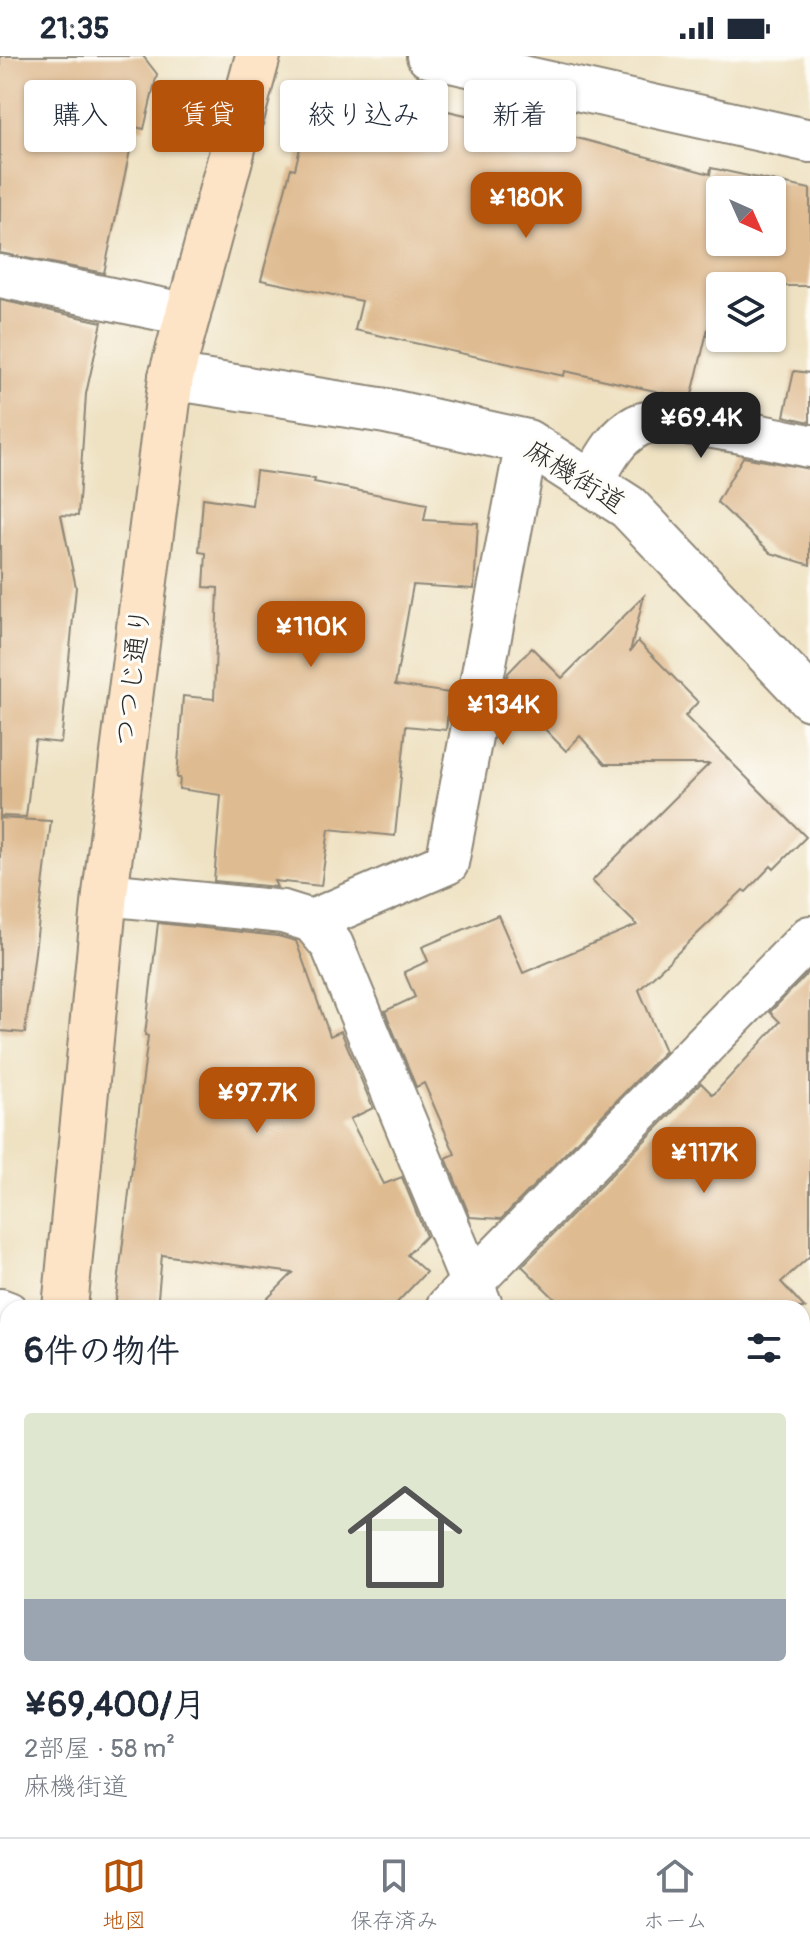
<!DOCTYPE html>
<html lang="ja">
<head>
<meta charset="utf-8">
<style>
	body { margin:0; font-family:Pangolin,"Klee One",sans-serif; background:#f6f6f7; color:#1f2937; height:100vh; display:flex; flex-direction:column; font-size:30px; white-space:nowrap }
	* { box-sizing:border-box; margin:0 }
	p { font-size:26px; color:#747a83 }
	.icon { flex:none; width:44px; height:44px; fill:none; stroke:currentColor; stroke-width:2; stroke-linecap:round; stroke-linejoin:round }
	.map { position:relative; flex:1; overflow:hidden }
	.panel { position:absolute; left:0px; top:1244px; width:810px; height:538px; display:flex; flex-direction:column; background:#fff; border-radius:24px 24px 0 0; box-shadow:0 2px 6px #0004 }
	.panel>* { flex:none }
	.top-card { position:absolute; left:24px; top:24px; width:762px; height:72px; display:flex; gap:16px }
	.needle { width:52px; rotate:135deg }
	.buttons { position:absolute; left:706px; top:120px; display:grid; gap:16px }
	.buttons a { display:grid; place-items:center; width:80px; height:80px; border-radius:8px; background:#fff; box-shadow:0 2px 6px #0004; font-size:40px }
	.price { position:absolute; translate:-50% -68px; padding:0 18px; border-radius:16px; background:#b45309; color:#fff; font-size:26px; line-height:52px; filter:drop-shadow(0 2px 4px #0008) }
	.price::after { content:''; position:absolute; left:50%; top:48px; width:24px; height:18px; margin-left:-12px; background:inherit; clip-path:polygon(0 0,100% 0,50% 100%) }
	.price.selected { background:#222; color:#fff }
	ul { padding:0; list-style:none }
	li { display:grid; align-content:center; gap:16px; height:424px; padding:0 24px }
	li span { display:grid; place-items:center; height:248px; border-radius:8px; color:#555 }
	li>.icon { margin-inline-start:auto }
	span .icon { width:144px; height:144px; fill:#fffc; stroke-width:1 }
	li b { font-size:34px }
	h2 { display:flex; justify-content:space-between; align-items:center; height:96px; padding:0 24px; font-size:34px }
	.pill { padding:0 28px; border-radius:8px; background:#fff; box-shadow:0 2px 6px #0004; font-size:28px; line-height:72px }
	.pill.selected { background:#b45309; color:#fff }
	.status { display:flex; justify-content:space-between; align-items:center; height:56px; padding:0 40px; background:#fff; direction:ltr }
	.status svg { height:22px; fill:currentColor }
	.menu { display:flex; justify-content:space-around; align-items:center; height:112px; border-top:2px solid #e0e1e3; background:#fff; font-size:22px; color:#747a83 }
	.menu a { display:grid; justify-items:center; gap:4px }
	.menu .selected { color:#b45309 }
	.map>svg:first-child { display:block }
</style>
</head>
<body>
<div class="status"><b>21:35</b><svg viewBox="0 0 49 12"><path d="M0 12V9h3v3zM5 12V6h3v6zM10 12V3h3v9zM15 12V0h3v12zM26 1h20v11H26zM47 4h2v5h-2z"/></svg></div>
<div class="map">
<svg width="810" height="1781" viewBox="0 0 810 1781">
	<rect width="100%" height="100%" fill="#fdfcf7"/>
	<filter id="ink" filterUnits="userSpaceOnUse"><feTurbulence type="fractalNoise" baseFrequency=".0125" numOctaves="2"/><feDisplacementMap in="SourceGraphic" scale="16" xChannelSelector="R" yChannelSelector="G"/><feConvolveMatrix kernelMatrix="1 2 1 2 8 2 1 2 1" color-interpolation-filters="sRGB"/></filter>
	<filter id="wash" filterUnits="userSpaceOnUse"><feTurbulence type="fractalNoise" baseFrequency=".006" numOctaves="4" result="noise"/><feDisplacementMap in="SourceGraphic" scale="32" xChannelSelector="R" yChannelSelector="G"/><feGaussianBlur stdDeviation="1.8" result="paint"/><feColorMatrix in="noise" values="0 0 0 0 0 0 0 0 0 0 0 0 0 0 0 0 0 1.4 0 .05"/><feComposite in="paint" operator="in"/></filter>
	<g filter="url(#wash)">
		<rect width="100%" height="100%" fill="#efe2c3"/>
		<g id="blocks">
			<g fill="#dfbb91" fill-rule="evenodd">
				<polygon points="0,0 143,0 157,18 144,73 135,71 104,217 0,197"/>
				<path d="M344 30 447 58 448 55 487 64V61L585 84 710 118 711 112 810 133V230H718L691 343 565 315 564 320 355 274 362 245 261 224 291 112 295 113 310 50ZM720 134H772V186H720Z"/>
				<polygon points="0,244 102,266 86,338 78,460 61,459 76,531 61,687 35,684 26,761 0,760"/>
				<polygon points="794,315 810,317 810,366 784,360"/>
				<polygon points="743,401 810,413 810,509 771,497 717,446"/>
				<polygon points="256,415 315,423 314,426 427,448 424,464 478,467 474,533 413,529 395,629 450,637 446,674 406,670 395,780 329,773 321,830 274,825 277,831 214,825 221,739 179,733 180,722 177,722 183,640 214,643 218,532 204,531 206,497 199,496 203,442 252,449"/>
				<polygon points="644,540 630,596 638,585 698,646 685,660 806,781 774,813 771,810 746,836 743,834 639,934 665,995 501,1163 470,1161 446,1102 455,1098 424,1027 416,1031 385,955 415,941 404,916 428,905 422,891 498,859 523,917 637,869 592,825 709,708 605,708 580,680 566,695 539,667 544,662 506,624 508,617 532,592 562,622"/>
				<polygon points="0,762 51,765 25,977 0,975"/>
				<polygon points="158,867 278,880 296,885 330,980 341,975 373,1052 350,1063 384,1128 402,1121 426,1180 407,1199 426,1216 392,1252 258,1252 293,1217 162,1199 157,1252 115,1252 148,980 145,979"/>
				<polygon points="810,915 810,1200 781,1226 805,1252 564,1252 522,1210 701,1027 713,1039 780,966 770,956"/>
			</g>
		</g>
	</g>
	<g filter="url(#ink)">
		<use href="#blocks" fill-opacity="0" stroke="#8d8677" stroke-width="2"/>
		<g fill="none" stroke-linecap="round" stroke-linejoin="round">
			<g stroke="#8d8677" stroke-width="46">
				<g id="minor">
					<polyline points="428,0 810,85"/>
					<polyline points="0,220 189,259"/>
					<path d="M591 428C603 407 614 382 637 370 664 355 775 384 810 390"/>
					<polyline points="105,838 283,856 312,865 332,889 482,1252"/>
					<polyline points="312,865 447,807 527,386"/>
					<polyline points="447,1252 810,881"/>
					<polyline points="0,1254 8,1257"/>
					<polyline points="802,1322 810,1314"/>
					<polyline points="802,1404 810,1412"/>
					<polyline points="0,1696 8,1689"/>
					<polyline points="203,1774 211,1781"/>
					<polyline points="781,1774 787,1781"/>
					<polyline points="710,1781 717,1774"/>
				</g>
			</g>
			<g stroke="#8d8677" stroke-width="48">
				<polyline id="tertiary" points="171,321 386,355 527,386 628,451 810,642"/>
			</g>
			<g stroke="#8d8677" stroke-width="48">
				<g id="secondary">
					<polyline points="65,1252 105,838 171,321 258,0"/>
					<polyline points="16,1781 17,1774"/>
				</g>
			</g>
			<use href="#minor" stroke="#fff" stroke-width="42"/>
			<use href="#tertiary" stroke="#fff" stroke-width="44"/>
			<use href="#secondary" stroke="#fee4c6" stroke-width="44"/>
		</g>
	</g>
	<g text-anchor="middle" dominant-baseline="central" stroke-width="6" stroke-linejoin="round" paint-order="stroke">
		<g font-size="28" fill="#2b2b2b" stroke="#fdfcf7">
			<text transform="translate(575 421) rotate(32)">麻機街道</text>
			<text transform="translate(133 621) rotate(-83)">つつじ通り</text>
		</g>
	</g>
</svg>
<div class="buttons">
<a><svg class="needle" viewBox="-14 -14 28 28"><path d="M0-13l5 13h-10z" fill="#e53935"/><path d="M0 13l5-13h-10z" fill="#747a83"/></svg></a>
<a><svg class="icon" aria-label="layers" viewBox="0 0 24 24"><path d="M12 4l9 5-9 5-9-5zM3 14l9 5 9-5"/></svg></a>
</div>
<b class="price" style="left:526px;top:184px">¥180K</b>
<b class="price selected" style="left:701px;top:404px">¥69.4K</b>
<b class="price" style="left:311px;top:613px">¥110K</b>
<b class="price" style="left:503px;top:691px">¥134K</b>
<b class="price" style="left:257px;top:1079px">¥97.7K</b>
<b class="price" style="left:704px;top:1139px">¥117K</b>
<div class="top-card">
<a class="pill">購入</a>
<a class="pill selected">賃貸</a>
<a class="pill">絞り込み</a>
<a class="pill">新着</a>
</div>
<section class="panel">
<h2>6件の物件<svg class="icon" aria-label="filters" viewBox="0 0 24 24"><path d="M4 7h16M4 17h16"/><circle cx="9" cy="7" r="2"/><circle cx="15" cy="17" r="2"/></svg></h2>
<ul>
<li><span style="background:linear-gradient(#dfe7d0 75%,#9aa5b1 0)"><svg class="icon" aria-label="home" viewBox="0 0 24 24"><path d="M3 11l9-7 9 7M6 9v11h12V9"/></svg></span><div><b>¥69,400/月</b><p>2部屋 · 58 m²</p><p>麻機街道</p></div></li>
</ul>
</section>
</div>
<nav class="menu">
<a class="selected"><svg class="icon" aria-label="map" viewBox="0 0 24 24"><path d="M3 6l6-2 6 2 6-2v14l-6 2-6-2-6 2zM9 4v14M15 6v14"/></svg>地図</a>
<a><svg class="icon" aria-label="saved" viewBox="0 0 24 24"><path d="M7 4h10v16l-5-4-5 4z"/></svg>保存済み</a>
<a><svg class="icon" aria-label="home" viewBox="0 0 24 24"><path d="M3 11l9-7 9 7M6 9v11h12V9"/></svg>ホーム</a>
</nav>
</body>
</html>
